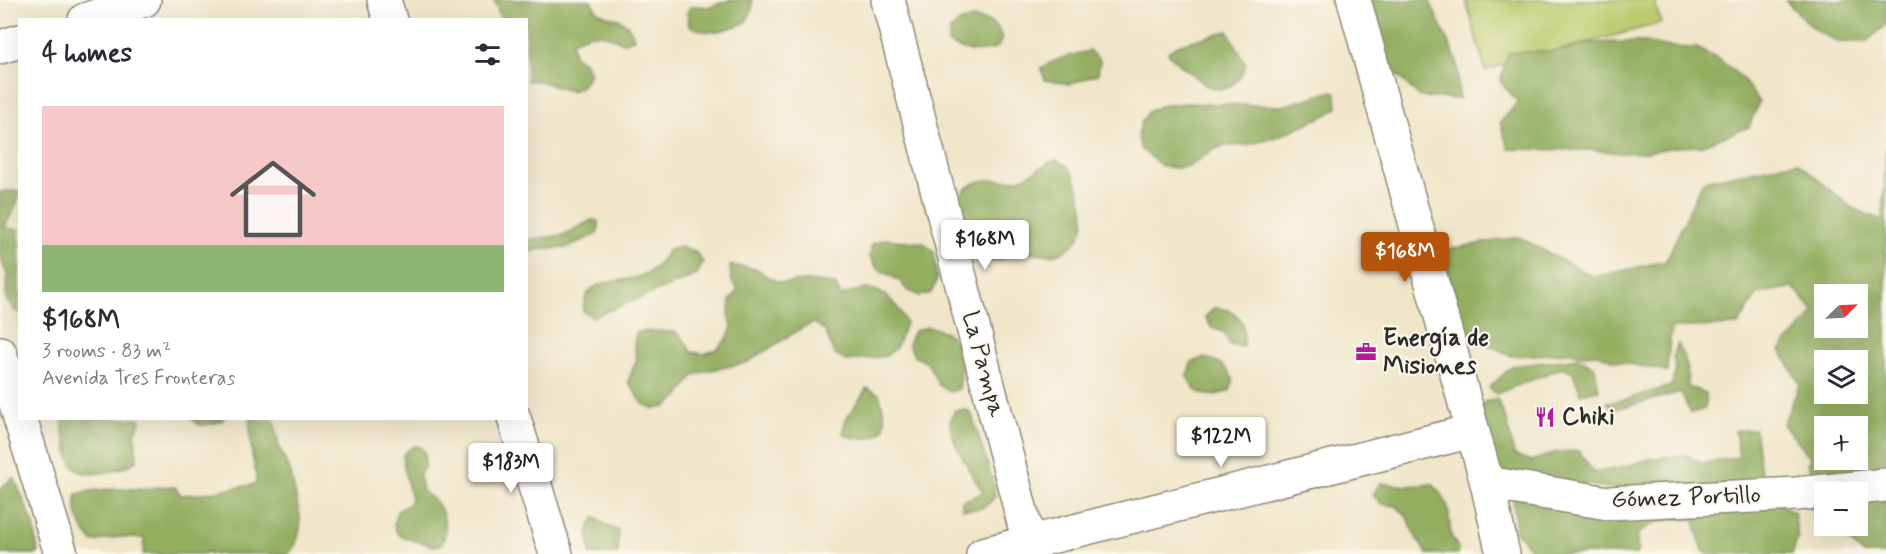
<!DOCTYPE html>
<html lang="en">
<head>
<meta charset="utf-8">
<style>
	body { margin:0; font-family:Mynerve,sans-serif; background:#f7f7f7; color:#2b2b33; height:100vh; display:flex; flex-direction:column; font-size:22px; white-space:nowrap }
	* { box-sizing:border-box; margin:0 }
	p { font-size:20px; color:#7c7c81 }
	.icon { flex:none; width:33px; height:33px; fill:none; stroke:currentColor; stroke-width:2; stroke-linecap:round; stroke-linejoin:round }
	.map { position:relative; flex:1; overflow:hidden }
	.details { position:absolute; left:18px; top:18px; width:510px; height:402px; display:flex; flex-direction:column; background:#fff; border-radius:0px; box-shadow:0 6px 24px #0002 }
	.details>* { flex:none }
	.needle { width:39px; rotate:66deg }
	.buttons { position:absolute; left:1814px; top:284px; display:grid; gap:12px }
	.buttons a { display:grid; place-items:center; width:54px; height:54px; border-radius:0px; background:#fff; box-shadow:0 6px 24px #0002; font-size:30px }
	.price { position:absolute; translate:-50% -51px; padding:0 14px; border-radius:6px; background:#fff; color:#222; font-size:20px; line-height:39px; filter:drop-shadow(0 2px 3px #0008) }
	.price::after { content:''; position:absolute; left:50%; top:36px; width:18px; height:14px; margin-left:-9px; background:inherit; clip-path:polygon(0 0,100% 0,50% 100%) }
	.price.active { background:#b45309; color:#fff }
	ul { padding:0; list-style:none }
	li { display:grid; align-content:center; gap:12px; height:318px; padding:0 24px }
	li span { display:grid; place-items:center; height:186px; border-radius:0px; color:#555 }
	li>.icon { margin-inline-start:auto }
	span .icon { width:108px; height:108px; fill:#fffc; stroke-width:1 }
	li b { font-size:26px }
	h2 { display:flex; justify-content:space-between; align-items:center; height:72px; padding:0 24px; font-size:26px }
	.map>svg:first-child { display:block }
</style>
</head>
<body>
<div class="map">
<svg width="1886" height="554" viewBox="0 0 1886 554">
	<rect width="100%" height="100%" fill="#fbf7ec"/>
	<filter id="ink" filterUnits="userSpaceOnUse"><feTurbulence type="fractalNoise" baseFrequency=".0167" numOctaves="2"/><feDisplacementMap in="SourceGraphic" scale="12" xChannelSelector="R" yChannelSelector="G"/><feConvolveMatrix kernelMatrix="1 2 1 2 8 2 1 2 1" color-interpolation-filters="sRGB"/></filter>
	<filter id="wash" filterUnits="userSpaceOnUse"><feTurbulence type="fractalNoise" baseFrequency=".008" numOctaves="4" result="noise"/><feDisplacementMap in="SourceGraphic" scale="24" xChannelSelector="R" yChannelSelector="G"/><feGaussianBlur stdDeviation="1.35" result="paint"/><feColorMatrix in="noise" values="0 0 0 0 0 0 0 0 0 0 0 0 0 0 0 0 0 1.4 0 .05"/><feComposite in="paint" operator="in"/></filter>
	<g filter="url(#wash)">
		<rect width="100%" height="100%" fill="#f0e5c8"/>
		<polygon fill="#baca6c" stroke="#727a4c" stroke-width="1.5" points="1466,0 1654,0 1661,23 1485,70"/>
		<g fill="#93ae60" stroke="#5f6c46" stroke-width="1.5" fill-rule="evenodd">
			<path d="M494 0H591C599 22 614 12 627 25 631 28 633 34 634 39L622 43C604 31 590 31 572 42L574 55 584 62 590 73C573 110 554 76 527 81L526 20 501 19Z"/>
			<path d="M729 0H752V10L746 22C728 30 707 37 689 25L687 12 691 6 711 7Z"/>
			<polygon points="1328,0 1429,0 1457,61 1459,99 1420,97 1367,46"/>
			<polygon points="1785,0 1886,0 1886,25 1866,42 1838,42 1815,30"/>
			<path d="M972 18 985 20 997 26 1002 38 998 47C979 54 966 53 948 43L950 30 960 22Z"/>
			<path d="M1228 31 1246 64C1240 81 1227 96 1208 86 1202 83 1197 78 1193 74 1183 67 1175 62 1168 52L1178 45Z"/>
			<polygon points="1617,42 1644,42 1670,47 1697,48 1721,61 1742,78 1759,102 1749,127 1700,146 1674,147 1648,152 1621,153 1592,150 1509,149 1500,123 1518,102 1500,81 1508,53 1565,50 1591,43"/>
			<path d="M1089 51 1100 60 1098 74 1070 84 1045 80 1041 68C1057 58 1071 55 1089 51Z"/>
			<polygon points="1333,91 1336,94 1337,108 1326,115 1276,137 1248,145 1223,146 1211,151 1189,166 1176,168 1162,166 1141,149 1138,137 1141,123 1148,112 1160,106 1186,103 1282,106"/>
			<path d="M1886 149V479L1874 485 1886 505V554H1864L1831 525H1857V492H1824V519L1796 494 1810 475 1808 462 1812 459 1783 424 1800 384 1780 350 1815 312 1793 287 1757 294 1738 325 1671 328 1667 371 1615 361 1598 354 1580 355 1570 353 1512 356 1465 334 1442 250 1519 237 1594 277 1666 261 1703 181 1797 162 1852 208 1882 220ZM1824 294H1857V327H1824ZM1824 360H1857V393H1824ZM1824 426H1857V459H1824Z"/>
			<path d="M1056 160C1059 162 1065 164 1068 167 1073 172 1076 181 1078 188 1086 212 1090 238 1062 252 1049 259 1035 250 1021 252 1001 255 1000 266 977 258 967 235 940 190 982 181 994 178 1006 182 1019 179 1031 176 1042 165 1056 160Z"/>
			<path d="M7 191H19C20 205 9 214 5 228L19 230V313L13 309 6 299 7 274 0 257V192Z"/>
			<polygon points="592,220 598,221 599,228 597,234 566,248 540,249 527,253 527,240 563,235"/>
			<polygon points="885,239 924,243 934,252 937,280 931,293 920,296 908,291 900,281 877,268 870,257 872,244"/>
			<path d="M681 247 695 251 703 262 697 275 593 317 583 311C584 275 616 285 641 276 653 271 662 262 668 250Z"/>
			<path d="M730 265 757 269 768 277 781 283 807 281 835 284 841 296C848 294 856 290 864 289 884 288 899 306 906 323L896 348 886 356 846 361 835 355 825 331 815 323 803 327 746 363 706 371 694 375 678 397 667 406 655 409 643 404 628 382 637 358 634 346 636 333C650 329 661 332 676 332L686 343 691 352 704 354 717 349 727 339 732 327 729 314 730 301 738 290 731 279Z"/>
			<path d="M1214 308C1240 308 1247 323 1243 347L1230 345 1224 332 1212 328 1205 317Z"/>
			<path d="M927 327C964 332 965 357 959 389L950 392 939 385 927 362 915 357 908 344 914 331Z"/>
			<polygon points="1678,344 1687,365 1688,387 1706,393 1705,409 1690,413 1681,392 1613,410 1607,402 1624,400 1671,386 1676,370 1673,357"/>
			<path d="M1202 358C1218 360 1225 365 1233 379L1230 391C1209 398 1196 398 1187 376L1191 363Z"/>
			<polygon points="1580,358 1595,368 1599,390 1581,394 1573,373 1564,367 1496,394 1489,388 1512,366"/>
			<path d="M867 388 879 394C881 402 884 411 885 418 886 442 858 441 843 434L845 421Z"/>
			<polygon points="1497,399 1507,421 1514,455 1532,461 1557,452 1579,451 1593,472 1617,469 1649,459 1685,455 1702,463 1739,457 1735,431 1755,429 1761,472 1759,488 1667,496 1490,471 1473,418 1485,402"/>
			<path d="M955 410H968L972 416 993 481 995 496C985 510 979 510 962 509V501L983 493C974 476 950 442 950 423 950 419 953 414 955 410Z"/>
			<path d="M63 419H141L135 434 137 461C123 469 88 481 75 468 69 462 67 450 66 442 64 434 61 427 63 419Z"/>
			<polygon points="192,419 225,419 213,424 199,425"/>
			<path d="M249 419 274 420 279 447 291 474 300 516V529L296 544 289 554H210L208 552 203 554H143L144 538 119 537 93 542C81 528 72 513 77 494 96 488 122 489 142 489 154 488 163 485 175 487L181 495 199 494 256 484C257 469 251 457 251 444 250 434 251 428 249 419Z"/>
			<path d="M414 446 420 447 425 453V466L420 474C420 479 420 484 422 489 425 494 428 495 433 499 445 509 448 531 442 544 434 548 431 545 423 543 406 538 387 538 397 511L408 505 411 499 404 468 403 454Z"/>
			<polygon points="14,477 34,525 38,554 0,554 0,489"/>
			<polygon points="1380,483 1407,486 1433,484 1442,495 1448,507 1451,536 1458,548 1457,554 1427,554 1417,539 1406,515 1396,506 1382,504 1373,495"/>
			<path d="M1513 498 1776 502 1794 512 1798 538 1792 554H1707L1703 550 1693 519C1669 518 1658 519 1638 533L1637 554H1534L1516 531Z"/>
			<polygon points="595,517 605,525 618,531 618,554 590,554 588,529"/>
		</g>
	</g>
	<g filter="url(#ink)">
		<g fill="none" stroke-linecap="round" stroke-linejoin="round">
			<g stroke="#8e887a" stroke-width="36">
				<g id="minor">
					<polyline points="384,0 390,20"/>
					<polyline points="888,0 1032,554"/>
					<polyline points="85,20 144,0"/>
					<polyline points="0,47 20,41"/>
					<polyline points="0,353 20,417"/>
					<polyline points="20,418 61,554"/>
					<polyline points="514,418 556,554"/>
					<polyline points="1487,483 1608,503 1796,494 1886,485"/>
					<polyline points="983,554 1472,431"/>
				</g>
			</g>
			<g stroke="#8e887a" stroke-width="36">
				<polyline id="major" points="1354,0 1487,483 1503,554"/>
			</g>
			<use href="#minor" stroke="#fff" stroke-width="33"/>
			<use href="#major" stroke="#fff" stroke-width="33"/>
		</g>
	</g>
	<defs>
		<g id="office-bare" transform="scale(1.62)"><path d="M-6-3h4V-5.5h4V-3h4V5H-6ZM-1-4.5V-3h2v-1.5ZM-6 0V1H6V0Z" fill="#b5179e" stroke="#fbf7ec" stroke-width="2.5" paint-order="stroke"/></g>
		<g id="restaurant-bare" transform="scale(1.62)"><path d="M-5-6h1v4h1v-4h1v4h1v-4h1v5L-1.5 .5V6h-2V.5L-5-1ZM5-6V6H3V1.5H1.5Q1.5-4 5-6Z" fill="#b5179e" stroke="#fbf7ec" stroke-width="2.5" paint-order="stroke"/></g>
	</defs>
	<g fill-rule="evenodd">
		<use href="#office-bare" x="1366" y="352"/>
		<use href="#restaurant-bare" x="1545" y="417"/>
	</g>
	<g text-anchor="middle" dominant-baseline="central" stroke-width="4.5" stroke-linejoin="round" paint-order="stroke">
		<g font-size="24" font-weight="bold" fill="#2b2b2b" stroke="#fbf7ec" text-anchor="start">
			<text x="1383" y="338">Energía de<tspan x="1383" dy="28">Misiones</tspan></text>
			<text x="1562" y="417">Chiki</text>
		</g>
		<g font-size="24" fill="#2b2b2b" stroke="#fbf7ec">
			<text transform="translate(983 364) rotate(75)">La Pampa</text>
			<text transform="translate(1686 498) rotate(-2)">Gómez Portillo</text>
		</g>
	</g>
</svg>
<div class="buttons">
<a><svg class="needle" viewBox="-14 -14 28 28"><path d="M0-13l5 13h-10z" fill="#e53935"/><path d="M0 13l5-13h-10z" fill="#7c7c81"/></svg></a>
<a><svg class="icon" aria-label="layers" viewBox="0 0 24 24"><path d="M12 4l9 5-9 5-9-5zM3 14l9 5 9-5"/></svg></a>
<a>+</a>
<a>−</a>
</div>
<b class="price" style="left:985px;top:271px">$168M</b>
<b class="price active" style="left:1405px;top:283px">$168M</b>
<b class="price" style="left:1221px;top:468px">$122M</b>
<b class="price" style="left:511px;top:494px">$183M</b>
<section class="details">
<h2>4 homes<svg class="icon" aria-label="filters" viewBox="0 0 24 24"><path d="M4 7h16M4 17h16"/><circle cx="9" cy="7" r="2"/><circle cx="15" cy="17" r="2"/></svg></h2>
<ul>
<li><span style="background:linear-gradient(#f6c9c9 75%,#8fb573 0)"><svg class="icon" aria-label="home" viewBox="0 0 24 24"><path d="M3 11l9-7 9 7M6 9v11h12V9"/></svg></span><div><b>$168M</b><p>3 rooms · 83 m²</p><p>Avenida Tres Fronteras</p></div></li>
</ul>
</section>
</div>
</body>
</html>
